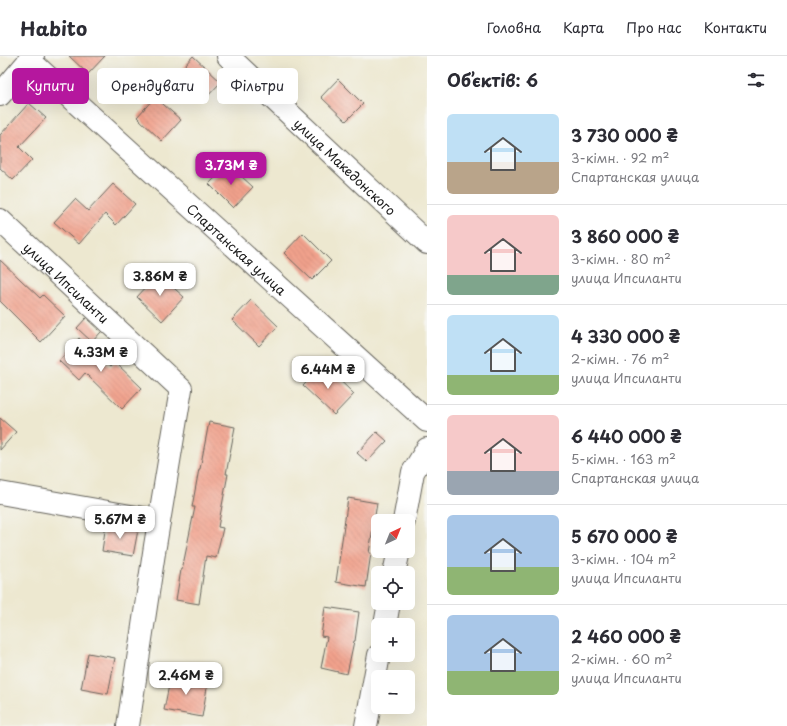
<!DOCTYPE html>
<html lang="uk">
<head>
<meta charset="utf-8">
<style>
	body { margin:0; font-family:"Playpen Sans",sans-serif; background:#f2f2f3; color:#2b2b33; height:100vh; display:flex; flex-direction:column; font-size:15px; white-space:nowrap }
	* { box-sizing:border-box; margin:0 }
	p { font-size:13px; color:#7c7c81 }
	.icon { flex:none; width:22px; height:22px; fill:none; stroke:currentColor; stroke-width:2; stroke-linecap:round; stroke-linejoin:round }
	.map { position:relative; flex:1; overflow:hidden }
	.drawer { display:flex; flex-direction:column; background:#fff; width:360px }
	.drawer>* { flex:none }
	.guide { position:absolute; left:12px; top:12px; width:355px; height:36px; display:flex; gap:8px }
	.needle { width:26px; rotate:43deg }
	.tools { position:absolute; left:371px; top:458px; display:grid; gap:8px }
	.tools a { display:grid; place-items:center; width:44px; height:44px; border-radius:6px; background:#fff; box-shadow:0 4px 16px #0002; font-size:20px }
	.price { position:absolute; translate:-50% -34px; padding:0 9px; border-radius:8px; background:#fff; color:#222; font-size:13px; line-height:26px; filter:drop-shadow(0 1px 2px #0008) }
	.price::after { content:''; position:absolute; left:50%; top:24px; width:12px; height:9px; margin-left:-6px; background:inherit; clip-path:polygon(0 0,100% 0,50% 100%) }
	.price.active { background:#b5179e; color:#fff }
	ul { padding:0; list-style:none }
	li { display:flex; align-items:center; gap:12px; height:100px; padding:0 20px }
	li+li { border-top:1px solid #e1e1e2 }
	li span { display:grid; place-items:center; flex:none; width:112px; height:80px; border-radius:6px; color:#555 }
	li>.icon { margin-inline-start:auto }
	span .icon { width:48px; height:48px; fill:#fffc; stroke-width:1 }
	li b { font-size:17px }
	h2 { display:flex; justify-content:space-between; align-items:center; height:48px; padding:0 20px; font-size:17px }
	.tag { padding:0 14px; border-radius:6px; background:#fff; box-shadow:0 4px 16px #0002; font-size:14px; line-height:36px }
	.tag.active { background:#b5179e; color:#fff }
	header { display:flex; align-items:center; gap:24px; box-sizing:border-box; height:56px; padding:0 20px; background:#fff; border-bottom:1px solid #e1e1e2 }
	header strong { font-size:19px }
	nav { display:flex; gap:22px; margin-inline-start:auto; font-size:14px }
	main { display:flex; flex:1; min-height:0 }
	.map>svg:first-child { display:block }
</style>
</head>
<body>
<header>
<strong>Habito</strong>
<nav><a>Головна</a><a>Карта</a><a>Про нас</a><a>Контакти</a></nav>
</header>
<main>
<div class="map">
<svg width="427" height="670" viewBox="0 0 427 670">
	<defs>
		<pattern id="building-back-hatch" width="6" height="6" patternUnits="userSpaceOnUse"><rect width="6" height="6" fill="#f1a18c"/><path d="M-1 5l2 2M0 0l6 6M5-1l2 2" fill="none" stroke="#ce8a78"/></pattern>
	</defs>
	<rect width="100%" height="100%" fill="#f6f6f2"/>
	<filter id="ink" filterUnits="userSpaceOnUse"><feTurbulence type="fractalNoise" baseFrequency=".025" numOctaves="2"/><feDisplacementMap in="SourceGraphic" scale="8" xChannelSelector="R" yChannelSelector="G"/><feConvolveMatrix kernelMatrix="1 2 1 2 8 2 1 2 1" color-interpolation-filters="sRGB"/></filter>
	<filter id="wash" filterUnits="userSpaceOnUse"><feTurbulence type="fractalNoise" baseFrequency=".012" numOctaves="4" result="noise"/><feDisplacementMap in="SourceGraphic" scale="16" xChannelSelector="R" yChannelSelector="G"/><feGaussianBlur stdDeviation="0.9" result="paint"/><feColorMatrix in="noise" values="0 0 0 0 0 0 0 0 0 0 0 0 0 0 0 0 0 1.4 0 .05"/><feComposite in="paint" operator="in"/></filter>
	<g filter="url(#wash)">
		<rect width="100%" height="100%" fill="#ede8d0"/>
		<g id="blocks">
			<g fill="url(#building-back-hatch)">
				<polygon points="69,0 105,0 88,18"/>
				<polygon points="193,0 221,26 204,44 177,18"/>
				<polygon points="338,23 363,48 346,65 321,41"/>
				<polygon points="155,41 181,64 162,85 137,61"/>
				<polygon points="29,47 46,62 19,91 32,104 13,124 0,112 0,79"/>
				<polygon points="228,108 253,131 233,152 209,128"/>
				<polygon points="113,128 135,148 116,169 105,158 79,188 54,166 75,143 88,155"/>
				<polygon points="303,177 331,205 312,224 284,197"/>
				<polygon points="0,204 40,242 43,239 65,260 41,286 0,245"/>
				<polygon points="158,218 184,241 162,265 137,241"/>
				<polygon points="251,244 278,270 259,290 232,264"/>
				<polygon points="86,262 101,276 92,286 77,272"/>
				<polygon points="79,282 110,311 115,306 142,332 122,353 85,317 79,324 59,305"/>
				<polygon points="323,308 354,338 334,359 303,330"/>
				<polygon points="0,362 16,376 0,394"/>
				<polygon points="209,366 235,371 226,418 228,418 218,471 223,472 216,502 206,500 199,548 176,544 181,514 182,514 195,451 192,451 199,413 200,413"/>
				<polygon points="377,376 387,385 367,406 357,397"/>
				<polygon points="348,442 377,447 369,497 371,497 366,531 336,526"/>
				<polygon points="106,468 138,474 133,500 102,495"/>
				<polygon points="325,551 359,556 355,585 354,585 347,618 321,612 327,581 321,580"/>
				<polygon points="88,597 115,602 108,638 81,633"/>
				<polygon points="171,619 208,626 202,661 164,654"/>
			</g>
		</g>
	</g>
	<g filter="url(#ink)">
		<use href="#blocks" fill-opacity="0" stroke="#65635b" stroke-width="1"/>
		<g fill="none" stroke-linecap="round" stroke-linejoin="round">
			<g stroke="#65635b" stroke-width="24">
				<g id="minor">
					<path id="s1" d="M228 0 427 187"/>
					<path id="s2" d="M29 4 427 365"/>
					<polyline points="0,39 33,0"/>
					<path id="s3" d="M0 164 181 333 155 490 128 670"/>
					<polyline points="0,437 159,465"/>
					<polyline points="404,465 413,416 427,393"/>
					<polyline points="394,517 399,495"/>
					<polyline points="385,569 389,547"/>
					<polyline points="366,670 379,599"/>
				</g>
			</g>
			<use href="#minor" stroke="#fff" stroke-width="22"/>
		</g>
	</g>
	<g text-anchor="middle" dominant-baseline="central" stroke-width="3.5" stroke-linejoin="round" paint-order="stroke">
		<g font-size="13" fill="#1c1c1c" stroke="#f6f6f2">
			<text stroke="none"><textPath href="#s1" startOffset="161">улица Македонского</textPath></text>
			<text stroke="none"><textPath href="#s2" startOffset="281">Спартанская улица</textPath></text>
			<text stroke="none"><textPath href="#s3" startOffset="91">улица Ипсиланти</textPath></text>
		</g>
	</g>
</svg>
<div class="tools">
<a><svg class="needle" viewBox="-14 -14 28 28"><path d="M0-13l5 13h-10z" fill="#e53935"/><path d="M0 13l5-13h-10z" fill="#7c7c81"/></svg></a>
<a><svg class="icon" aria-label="locate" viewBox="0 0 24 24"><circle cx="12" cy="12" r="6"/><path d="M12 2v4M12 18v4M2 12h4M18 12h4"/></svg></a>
<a>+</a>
<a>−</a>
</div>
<b class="price active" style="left:231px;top:130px">3.73M ₴</b>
<b class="price" style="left:160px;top:241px">3.86M ₴</b>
<b class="price" style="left:101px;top:317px">4.33M ₴</b>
<b class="price" style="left:328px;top:334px">6.44M ₴</b>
<b class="price" style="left:120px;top:484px">5.67M ₴</b>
<b class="price" style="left:186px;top:640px">2.46M ₴</b>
<div class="guide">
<a class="tag active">Купити</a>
<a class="tag">Орендувати</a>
<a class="tag">Фільтри</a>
</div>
</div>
<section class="drawer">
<h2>Об’єктів: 6<svg class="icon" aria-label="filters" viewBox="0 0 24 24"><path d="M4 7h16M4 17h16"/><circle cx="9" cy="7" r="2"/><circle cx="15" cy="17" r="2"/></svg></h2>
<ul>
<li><span style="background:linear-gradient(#bfe0f5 60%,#b9a48a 0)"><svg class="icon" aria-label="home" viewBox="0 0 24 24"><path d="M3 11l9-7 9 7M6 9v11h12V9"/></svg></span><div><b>3 730 000 ₴</b><p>3-кімн. · 92 m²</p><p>Спартанская улица</p></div></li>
<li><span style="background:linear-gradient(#f6c9c9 75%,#7fa58c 0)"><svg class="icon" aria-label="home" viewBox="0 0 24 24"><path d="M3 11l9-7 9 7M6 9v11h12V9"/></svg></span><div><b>3 860 000 ₴</b><p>3-кімн. · 80 m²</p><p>улица Ипсиланти</p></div></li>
<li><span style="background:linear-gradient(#bfe0f5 75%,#8fb573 0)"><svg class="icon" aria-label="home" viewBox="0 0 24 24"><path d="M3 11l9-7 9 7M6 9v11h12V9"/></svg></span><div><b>4 330 000 ₴</b><p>2-кімн. · 76 m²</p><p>улица Ипсиланти</p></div></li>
<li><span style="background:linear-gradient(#f6c9c9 70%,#9aa5b1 0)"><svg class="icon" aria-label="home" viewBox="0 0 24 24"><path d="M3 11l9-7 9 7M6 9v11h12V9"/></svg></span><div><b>6 440 000 ₴</b><p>5-кімн. · 163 m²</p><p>Спартанская улица</p></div></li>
<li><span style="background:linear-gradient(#a9c7e8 65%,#8fb573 0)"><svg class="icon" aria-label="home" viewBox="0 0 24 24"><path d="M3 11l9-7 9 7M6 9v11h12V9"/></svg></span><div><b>5 670 000 ₴</b><p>3-кімн. · 104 m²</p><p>улица Ипсиланти</p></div></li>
<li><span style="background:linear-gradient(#a9c7e8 70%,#8fb573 0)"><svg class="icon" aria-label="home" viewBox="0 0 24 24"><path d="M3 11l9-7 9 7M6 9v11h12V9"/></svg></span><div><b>2 460 000 ₴</b><p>2-кімн. · 60 m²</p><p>улица Ипсиланти</p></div></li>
</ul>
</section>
</main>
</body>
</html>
